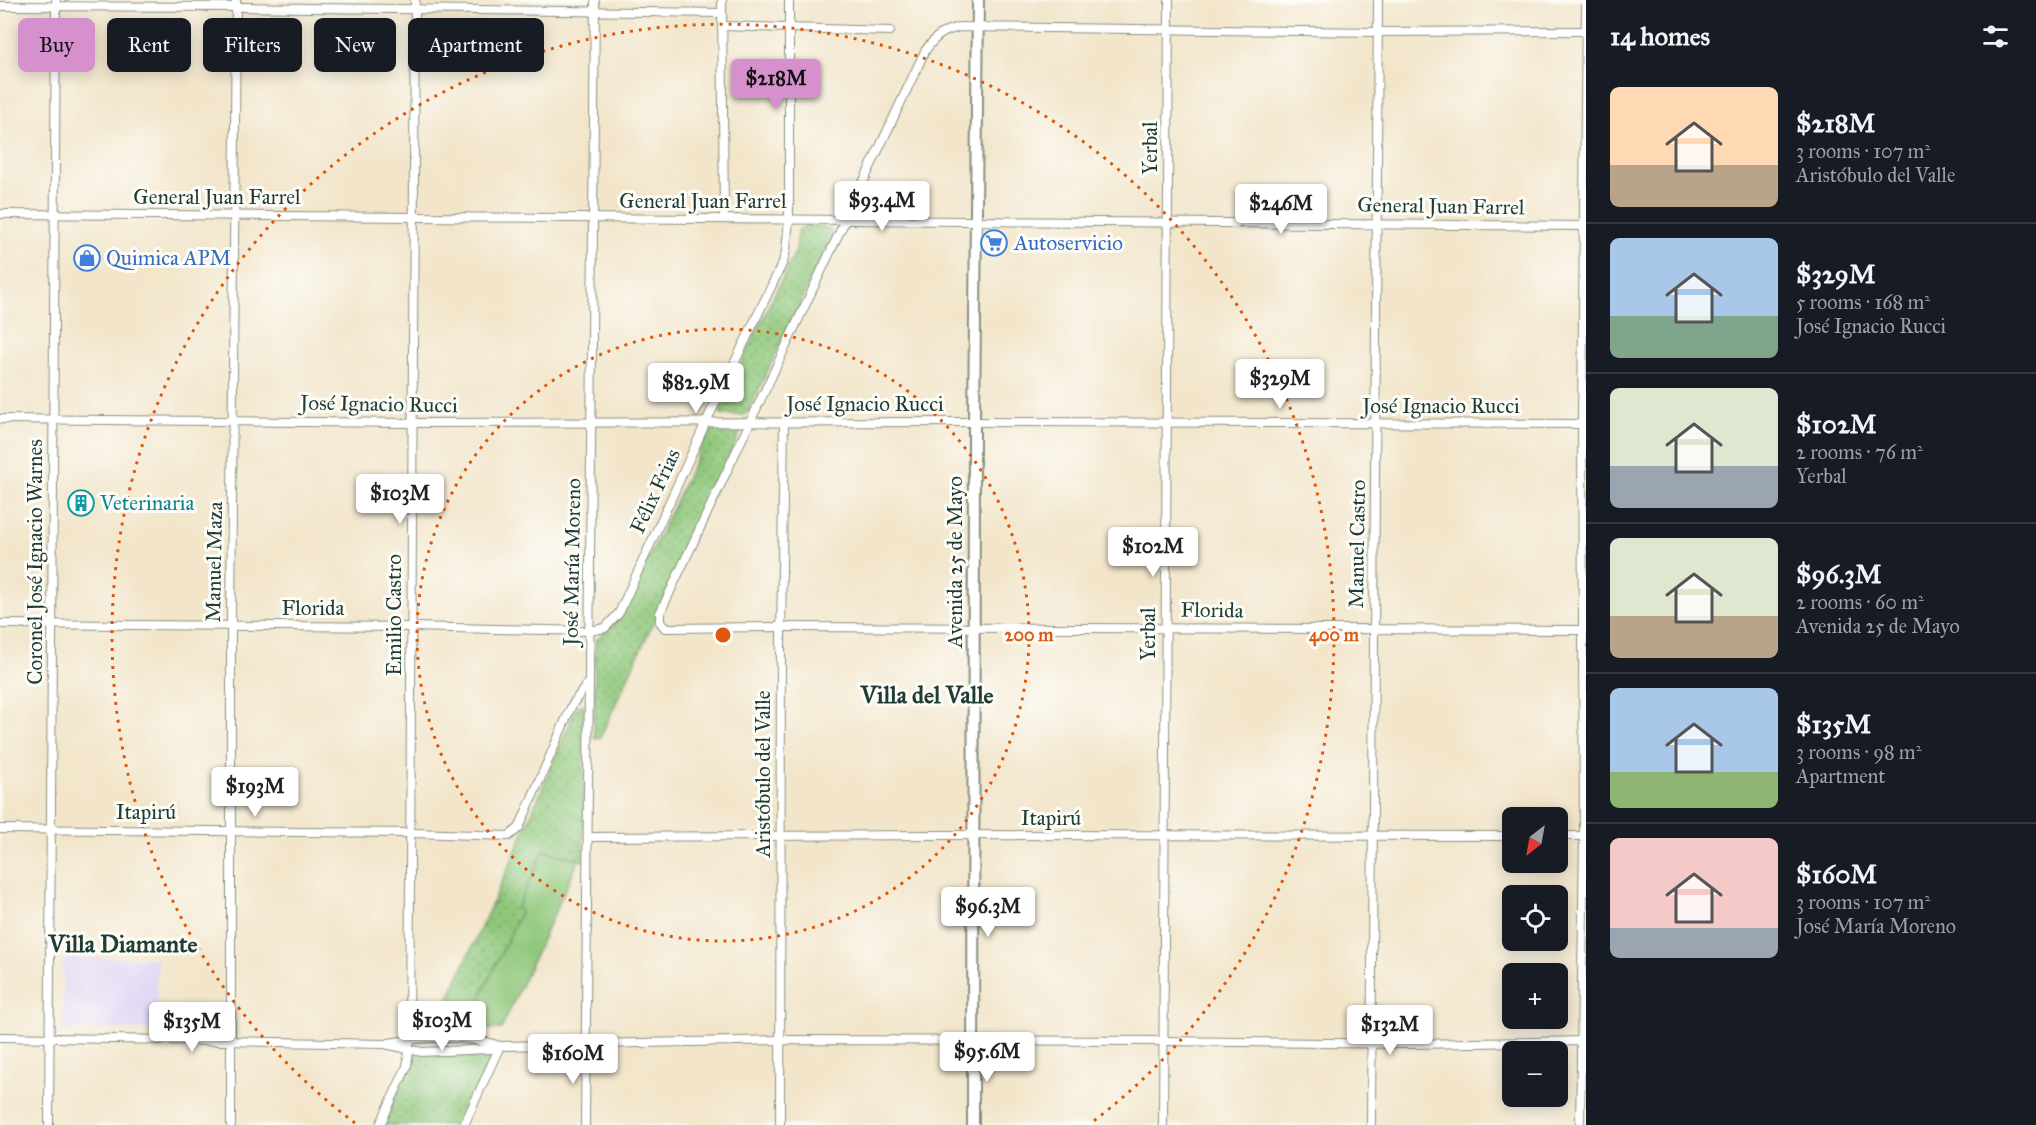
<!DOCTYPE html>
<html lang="en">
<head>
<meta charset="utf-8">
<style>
	body { margin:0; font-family:"IM FELL Great Primer",serif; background:#20242c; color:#f1f3f6; height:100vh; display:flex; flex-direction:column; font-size:22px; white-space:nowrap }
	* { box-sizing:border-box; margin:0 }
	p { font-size:20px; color:#9ea1a6 }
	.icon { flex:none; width:33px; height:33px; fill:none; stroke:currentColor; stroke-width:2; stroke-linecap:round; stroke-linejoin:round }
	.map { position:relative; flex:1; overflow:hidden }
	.details { display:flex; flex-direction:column; background:#171b24; width:450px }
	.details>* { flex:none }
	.top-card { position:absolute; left:18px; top:18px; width:570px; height:54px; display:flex; gap:12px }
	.needle { width:39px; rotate:211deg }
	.fabs { position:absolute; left:1502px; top:807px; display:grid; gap:12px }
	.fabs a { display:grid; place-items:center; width:66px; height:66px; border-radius:9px; background:#171b24; box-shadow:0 3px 15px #0003; font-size:30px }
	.price { position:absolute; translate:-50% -51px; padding:0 14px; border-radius:6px; background:#fff; color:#222; font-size:20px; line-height:39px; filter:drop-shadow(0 2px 3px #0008) }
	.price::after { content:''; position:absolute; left:50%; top:36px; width:18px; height:14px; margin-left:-9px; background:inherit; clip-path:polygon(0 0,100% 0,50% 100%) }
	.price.selected { background:#d690ce; color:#111 }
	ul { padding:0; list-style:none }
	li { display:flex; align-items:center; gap:18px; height:150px; padding:0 24px }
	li+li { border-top:2px solid #363941 }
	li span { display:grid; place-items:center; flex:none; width:168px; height:120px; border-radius:9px; color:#555 }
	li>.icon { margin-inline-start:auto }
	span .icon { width:72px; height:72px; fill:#fffc; stroke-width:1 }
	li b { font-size:26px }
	h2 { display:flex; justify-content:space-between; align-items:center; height:72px; padding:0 24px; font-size:26px }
	.pill { padding:0 21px; border-radius:9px; background:#171b24; box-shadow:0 3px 15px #0003; font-size:21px; line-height:54px }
	.pill.selected { background:#d690ce; color:#111 }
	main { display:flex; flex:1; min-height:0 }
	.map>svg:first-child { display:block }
</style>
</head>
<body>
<main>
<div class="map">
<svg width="1586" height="1125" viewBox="0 0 1586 1125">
	<defs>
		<pattern id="park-dots" width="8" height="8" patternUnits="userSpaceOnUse" patternTransform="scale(1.5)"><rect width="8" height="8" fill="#8fc77a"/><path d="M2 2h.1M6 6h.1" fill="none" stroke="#74a365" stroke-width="1.8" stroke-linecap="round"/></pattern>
	</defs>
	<rect width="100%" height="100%" fill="#fdfcf7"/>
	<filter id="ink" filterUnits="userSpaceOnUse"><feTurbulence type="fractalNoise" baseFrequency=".0167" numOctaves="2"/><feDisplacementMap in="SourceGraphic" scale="12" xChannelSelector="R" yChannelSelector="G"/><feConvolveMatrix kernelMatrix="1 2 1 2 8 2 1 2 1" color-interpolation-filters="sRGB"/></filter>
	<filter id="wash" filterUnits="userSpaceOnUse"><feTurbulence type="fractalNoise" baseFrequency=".008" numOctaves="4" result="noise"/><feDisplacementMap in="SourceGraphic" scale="24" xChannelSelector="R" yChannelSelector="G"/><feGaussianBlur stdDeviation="1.35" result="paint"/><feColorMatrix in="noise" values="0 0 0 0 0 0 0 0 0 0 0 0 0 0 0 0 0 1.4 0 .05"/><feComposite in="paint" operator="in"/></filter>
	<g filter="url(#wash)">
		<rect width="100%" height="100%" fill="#f2e5ca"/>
		<rect fill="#e0d4f4" x="63" y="958" width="94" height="72"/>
		<g fill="url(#park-dots)" stroke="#578257" stroke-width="1.5">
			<polygon points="806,225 827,227 831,231 830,239 749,410 744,415 721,415 719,409 796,250 798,231"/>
			<path d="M714 429H739L740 433 600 738H594L595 642C602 633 613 625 622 614L708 433Z"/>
			<polygon points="584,705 583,861 544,851 517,909 521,911 519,915 466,1029 435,1028 512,860 577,706"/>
			<polygon points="495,1053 461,1125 382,1125 415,1055"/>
		</g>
		<polygon fill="#8fc77a" stroke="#578257" stroke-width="1.5" points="544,851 579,859 501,1029 466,1029 519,915 521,911 517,908"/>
	</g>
	<g filter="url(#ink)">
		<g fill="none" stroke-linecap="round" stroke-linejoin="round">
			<g stroke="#88917f" stroke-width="10">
				<g id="minor">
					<polyline points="722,0 724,219"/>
					<polyline points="0,6 236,7 722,13"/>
					<polyline points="722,26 890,31"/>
					<path d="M1586 31 1378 32 960 27C943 30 935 37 925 51L660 613V622L665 628 781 627 1586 630"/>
					<path d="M0 214C529 219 1057 220 1586 226"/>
					<polyline points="0,419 413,423 974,422 1586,424"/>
					<polyline points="0,624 411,627 589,631 605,628 619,613 706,422 783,262 786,251 789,219 789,0"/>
					<polyline points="0,829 411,833 509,836 519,828 572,705 588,683"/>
					<polyline points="1557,836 1586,836"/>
					<polyline points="589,837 938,835 1512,836"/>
					<polyline points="0,1037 385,1044 422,1052 491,1049 500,1046 780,1040 1164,1041 1409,1044 1586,1041"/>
					<path d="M389 1043C421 1037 468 1034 499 1046"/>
					<polyline points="49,1125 56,0"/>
					<polyline points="231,1125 231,626 236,0"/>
					<polyline points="380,1125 407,1066 409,1050 415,0"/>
					<polyline points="464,1125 500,1046"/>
					<polyline points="585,1125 595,0"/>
					<polyline points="780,1125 781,639 784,422"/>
					<polyline points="1163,1125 1169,0"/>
					<polyline points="1371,1125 1378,0"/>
					<polyline points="1580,1125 1584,836 1582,424 1586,0"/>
				</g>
			</g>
			<g stroke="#88917f" stroke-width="14">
				<polyline id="secondary" points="973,1125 974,422 978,0"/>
			</g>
			<use href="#minor" stroke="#fff" stroke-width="8"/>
			<use href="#secondary" stroke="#fff" stroke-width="10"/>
		</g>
	</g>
	<g fill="none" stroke="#de580e" stroke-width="3" stroke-dasharray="3 6">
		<circle cx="723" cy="635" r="306"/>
		<path d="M355 1123A611 611 0 1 1 1091 1123"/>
	</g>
	<defs>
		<g id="supermarket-ring" transform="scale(1.35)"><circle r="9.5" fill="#fdfcf7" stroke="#3f7fe0" stroke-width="1.5"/><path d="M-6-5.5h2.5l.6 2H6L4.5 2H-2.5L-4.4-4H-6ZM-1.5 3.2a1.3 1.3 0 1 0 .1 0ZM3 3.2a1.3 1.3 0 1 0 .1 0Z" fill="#3f7fe0"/></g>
		<g id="shop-ring" transform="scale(1.35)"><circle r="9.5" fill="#fdfcf7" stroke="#3f7fe0" stroke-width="1.5"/><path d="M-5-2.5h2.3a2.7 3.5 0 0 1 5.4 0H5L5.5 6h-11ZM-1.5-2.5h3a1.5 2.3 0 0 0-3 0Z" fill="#3f7fe0"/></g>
		<g id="building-ring" transform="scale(1.35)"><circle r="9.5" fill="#fdfcf7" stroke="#0f9aa8" stroke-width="1.5"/><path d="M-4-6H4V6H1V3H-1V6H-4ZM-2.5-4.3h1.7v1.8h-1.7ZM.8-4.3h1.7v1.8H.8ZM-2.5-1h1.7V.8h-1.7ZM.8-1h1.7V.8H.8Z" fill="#0f9aa8"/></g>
	</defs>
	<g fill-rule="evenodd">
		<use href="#supermarket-ring" x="994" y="243"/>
		<use href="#shop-ring" x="87" y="258"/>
		<use href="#building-ring" x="81" y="503"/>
	</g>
	<g text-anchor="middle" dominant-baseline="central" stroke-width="6" stroke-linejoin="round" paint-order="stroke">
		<g font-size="21" fill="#1f3d34" stroke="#fdfcf7">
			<text transform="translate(1150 148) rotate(-90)">Yerbal</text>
			<text x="217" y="197">General Juan Farrel</text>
			<text x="703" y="201">General Juan Farrel</text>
			<text transform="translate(1441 206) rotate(1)">General Juan Farrel</text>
			<text transform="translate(379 404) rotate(1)">José Ignacio Rucci</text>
			<text x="865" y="404">José Ignacio Rucci</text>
			<text x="1441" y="406">José Ignacio Rucci</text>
			<text transform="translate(655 491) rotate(-65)">Félix Frias</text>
			<text transform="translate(1357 544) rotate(-89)">Manuel Castro</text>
			<text transform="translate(35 562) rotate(-90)">Coronel José Ignacio Warnes</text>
			<text transform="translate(214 562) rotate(-89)">Manuel Maza</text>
			<text transform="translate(572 562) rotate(-89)">José María Moreno</text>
			<text transform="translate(955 562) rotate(-90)">Avenida 25 de Mayo</text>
			<text x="313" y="608">Florida</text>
			<text transform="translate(1212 610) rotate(1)">Florida</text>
			<text transform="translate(394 615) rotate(-90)">Emilio Castro</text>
			<text transform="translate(1148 634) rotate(-90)">Yerbal</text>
			<text transform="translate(763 774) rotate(-90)">Aristóbulo del Valle</text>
			<text x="146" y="812">Itapirú</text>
			<text x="1051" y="818">Itapirú</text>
		</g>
		<g font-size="21" fill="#366cbe" stroke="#fdfcf7" text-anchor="start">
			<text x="1014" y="243">Autoservicio</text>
			<text x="106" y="258">Quimica APM</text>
		</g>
		<g font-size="21" fill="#0d838f" stroke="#fdfcf7" text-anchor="start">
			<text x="100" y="503">Veterinaria</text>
		</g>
		<g font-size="24" font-weight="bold" fill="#1f3d34" stroke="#fdfcf7">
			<text x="927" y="695">Villa del Valle</text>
			<text x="123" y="944">Villa Diamante</text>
		</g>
	</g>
	<circle cx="723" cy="635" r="9" fill="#de580e" stroke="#fdfcf7" stroke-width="3"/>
	<g font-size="18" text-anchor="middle" font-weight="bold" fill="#de580e" stroke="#fdfcf7" stroke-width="6" stroke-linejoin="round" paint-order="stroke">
		<text x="1029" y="641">200 m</text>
		<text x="1334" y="641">400 m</text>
	</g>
</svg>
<div class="fabs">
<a><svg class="needle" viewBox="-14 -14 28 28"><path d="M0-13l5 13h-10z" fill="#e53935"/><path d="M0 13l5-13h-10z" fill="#9ea1a6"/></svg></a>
<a><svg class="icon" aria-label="locate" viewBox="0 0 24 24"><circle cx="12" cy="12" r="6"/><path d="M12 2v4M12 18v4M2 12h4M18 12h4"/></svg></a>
<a>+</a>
<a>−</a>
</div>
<b class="price selected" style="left:776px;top:110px">$218M</b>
<b class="price" style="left:882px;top:232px">$93.4M</b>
<b class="price" style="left:1281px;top:235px">$246M</b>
<b class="price" style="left:1280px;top:410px">$329M</b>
<b class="price" style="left:696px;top:414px">$82.9M</b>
<b class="price" style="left:400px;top:525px">$103M</b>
<b class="price" style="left:1153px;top:578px">$102M</b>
<b class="price" style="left:255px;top:818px">$193M</b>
<b class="price" style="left:988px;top:938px">$96.3M</b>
<b class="price" style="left:442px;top:1052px">$103M</b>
<b class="price" style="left:192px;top:1053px">$135M</b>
<b class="price" style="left:1390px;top:1056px">$132M</b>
<b class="price" style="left:987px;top:1083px">$95.6M</b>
<b class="price" style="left:573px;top:1085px">$160M</b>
<div class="top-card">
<a class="pill selected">Buy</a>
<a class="pill">Rent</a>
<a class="pill">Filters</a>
<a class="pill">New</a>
<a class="pill">Apartment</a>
</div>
</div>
<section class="details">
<h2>14 homes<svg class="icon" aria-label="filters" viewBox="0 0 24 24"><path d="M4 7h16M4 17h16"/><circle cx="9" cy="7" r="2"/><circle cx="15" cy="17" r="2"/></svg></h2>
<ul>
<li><span style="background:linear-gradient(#ffd9b3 65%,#b9a48a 0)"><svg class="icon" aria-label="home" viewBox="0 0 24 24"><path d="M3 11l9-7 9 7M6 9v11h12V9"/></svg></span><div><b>$218M</b><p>3 rooms · 107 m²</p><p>Aristóbulo del Valle</p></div></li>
<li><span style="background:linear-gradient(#a9c7e8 65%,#7fa58c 0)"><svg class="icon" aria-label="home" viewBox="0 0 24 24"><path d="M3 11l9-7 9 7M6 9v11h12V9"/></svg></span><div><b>$329M</b><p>5 rooms · 168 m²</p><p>José Ignacio Rucci</p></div></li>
<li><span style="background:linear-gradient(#dfe7d0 65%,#9aa5b1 0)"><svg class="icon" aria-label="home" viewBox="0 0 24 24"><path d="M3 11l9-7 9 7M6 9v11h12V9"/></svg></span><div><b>$102M</b><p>2 rooms · 76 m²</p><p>Yerbal</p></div></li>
<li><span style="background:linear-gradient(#dfe7d0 65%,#b9a48a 0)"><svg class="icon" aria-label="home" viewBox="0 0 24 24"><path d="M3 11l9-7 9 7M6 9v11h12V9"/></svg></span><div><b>$96.3M</b><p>2 rooms · 60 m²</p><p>Avenida 25 de Mayo</p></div></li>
<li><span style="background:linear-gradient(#a9c7e8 70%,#8fb573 0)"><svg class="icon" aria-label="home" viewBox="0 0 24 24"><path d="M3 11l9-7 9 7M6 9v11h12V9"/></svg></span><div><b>$135M</b><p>3 rooms · 98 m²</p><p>Apartment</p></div></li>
<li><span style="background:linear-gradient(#f6c9c9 75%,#9aa5b1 0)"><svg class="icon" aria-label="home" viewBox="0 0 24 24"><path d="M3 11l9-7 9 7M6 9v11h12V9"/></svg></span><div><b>$160M</b><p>3 rooms · 107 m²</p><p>José María Moreno</p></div></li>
</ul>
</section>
</main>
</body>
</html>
